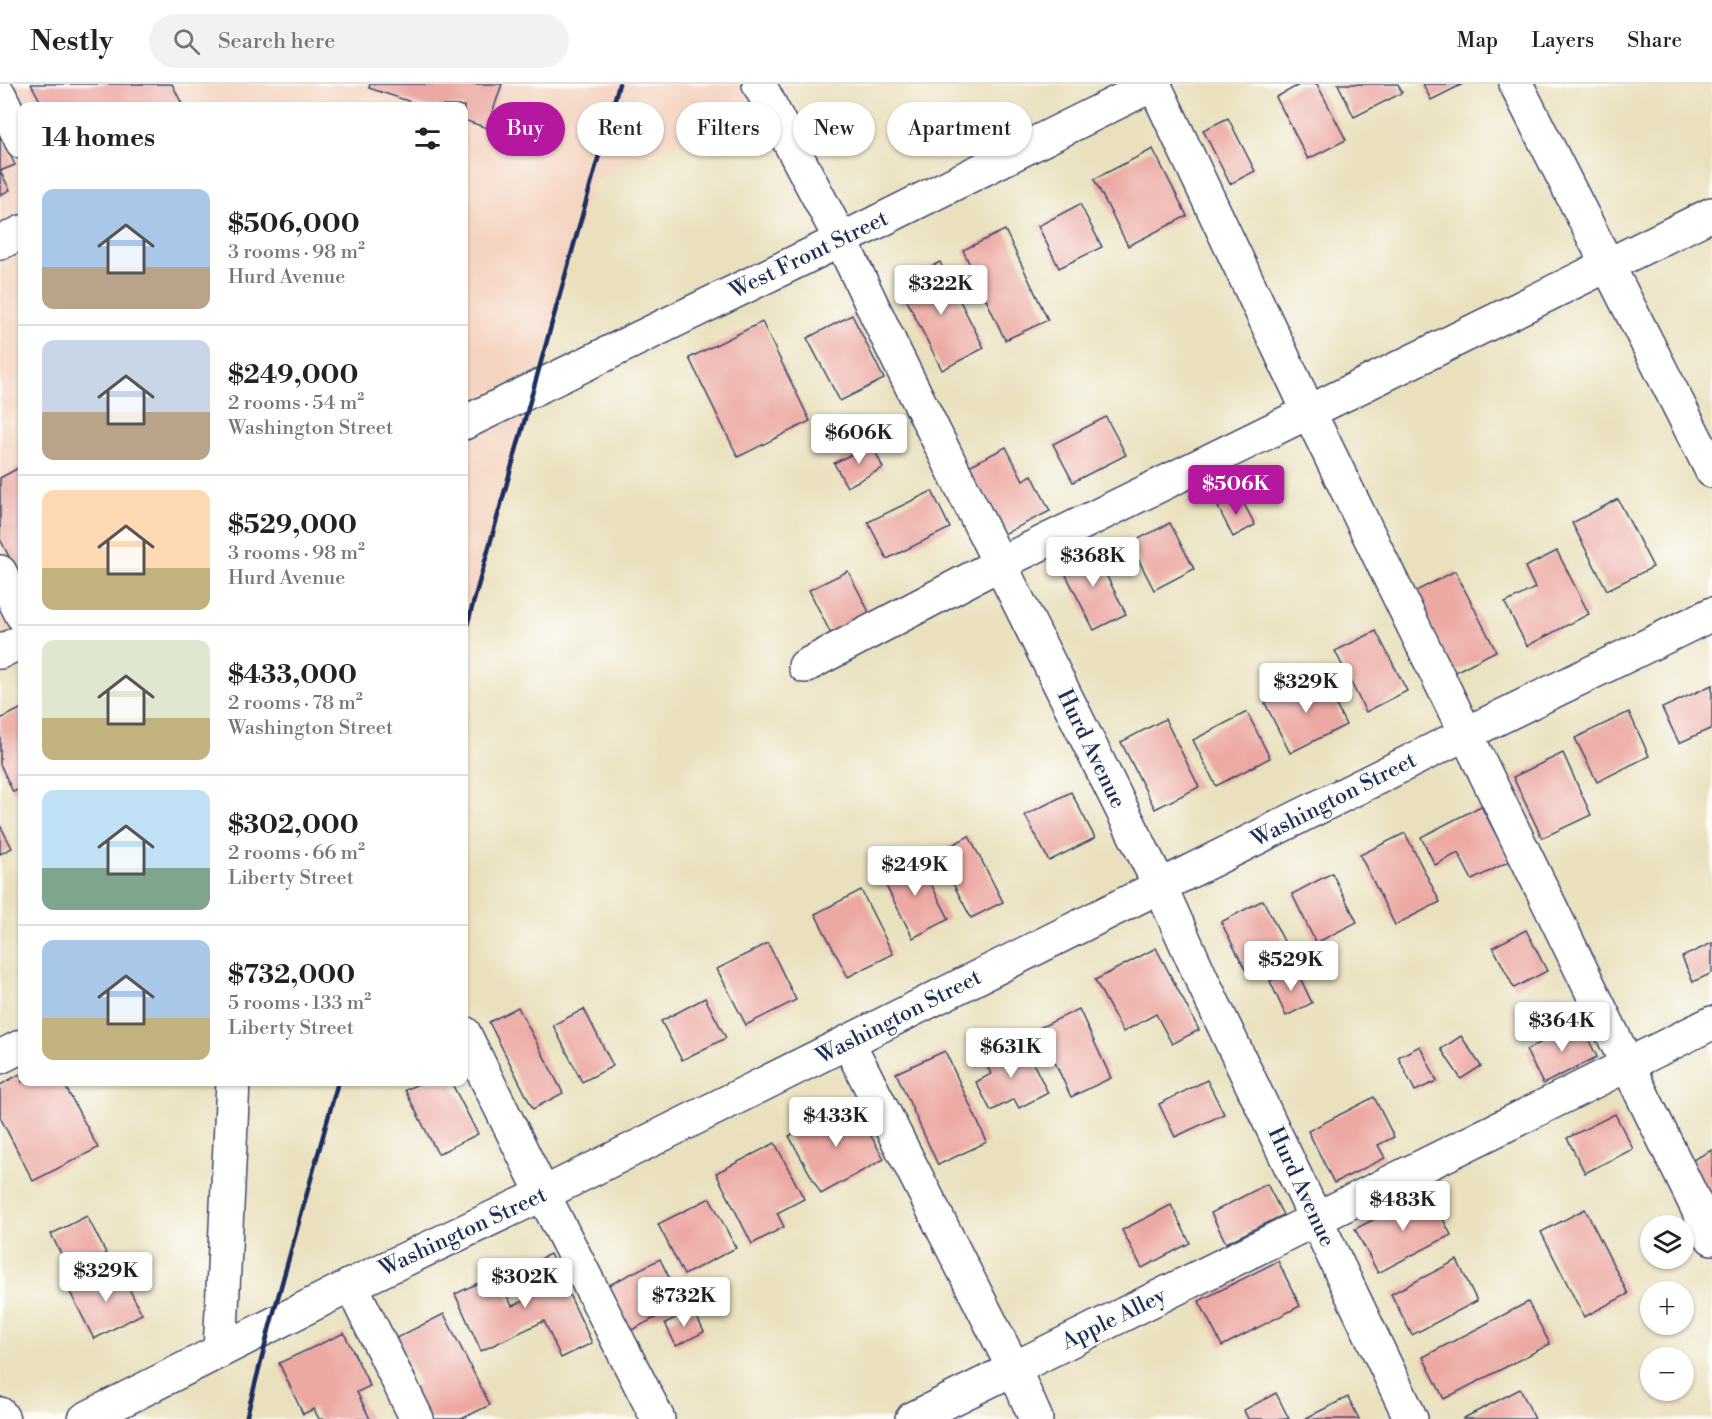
<!DOCTYPE html>
<html lang="en">
<head>
<meta charset="utf-8">
<style>
	body { margin:0; font-family:"Libre Bodoni",serif; background:#f2f2f2; color:#222; height:100vh; display:flex; flex-direction:column; font-size:22px; white-space:nowrap }
	* { box-sizing:border-box; margin:0 }
	p { font-size:20px; color:#767676 }
	.icon { flex:none; width:33px; height:33px; fill:none; stroke:currentColor; stroke-width:2; stroke-linecap:round; stroke-linejoin:round }
	.map { position:relative; flex:1; overflow:hidden }
	.details { position:absolute; left:18px; top:18px; width:450px; height:984px; display:flex; flex-direction:column; background:#fff; border-radius:12px; box-shadow:0 2px 4px #0004 }
	.details>* { flex:none }
	.hud { position:absolute; left:486px; top:18px; width:570px; height:54px; display:flex; gap:12px }
	.tools { position:absolute; left:1640px; top:1131px; display:grid; gap:12px }
	.tools a { display:grid; place-items:center; width:54px; height:54px; border-radius:50%; background:#fff; box-shadow:0 2px 4px #0004; font-size:30px }
	.price { position:absolute; translate:-50% -51px; padding:0 14px; border-radius:6px; background:#fff; color:#222; font-size:20px; line-height:39px; filter:drop-shadow(0 2px 3px #0008) }
	.price::after { content:''; position:absolute; left:50%; top:36px; width:18px; height:14px; margin-left:-9px; background:inherit; clip-path:polygon(0 0,100% 0,50% 100%) }
	.price.selected { background:#b5179e; color:#fff }
	ul { padding:0; list-style:none }
	li { display:flex; align-items:center; gap:18px; height:150px; padding:0 24px }
	li+li { border-top:2px solid #e0e0e0 }
	li span { display:grid; place-items:center; flex:none; width:168px; height:120px; border-radius:12px; color:#555 }
	li>.icon { margin-inline-start:auto }
	span .icon { width:72px; height:72px; fill:#fffc; stroke-width:1 }
	li b { font-size:26px }
	h2 { display:flex; justify-content:space-between; align-items:center; height:72px; padding:0 24px; font-size:26px }
	.tag { padding:0 21px; border-radius:27px; background:#fff; box-shadow:0 2px 4px #0004; font-size:21px; line-height:54px }
	.tag.selected { background:#b5179e; color:#fff }
	header { display:flex; align-items:center; gap:36px; box-sizing:border-box; height:84px; padding:0 30px; background:#fff; border-bottom:2px solid #e0e0e0 }
	header strong { font-size:28px }
	nav { display:flex; gap:33px; margin-inline-start:auto; font-size:21px }
	.search { width:420px; height:54px; background:#f2f2f2; display:flex; align-items:center; gap:15px; box-sizing:border-box; padding:0 21px; border-radius:33px; color:#767676; font-size:22px }
	.map>svg:first-child { display:block }
</style>
</head>
<body>
<header>
<strong>Nestly</strong>
<div class="search"><svg class="icon" aria-label="search" viewBox="0 0 24 24"><circle cx="10" cy="10" r="6"/><path d="M15 15l6 6"/></svg>Search here</div>
<nav><a>Map</a><a>Layers</a><a>Share</a></nav>
</header>
<div class="map">
<svg width="1712" height="1335" viewBox="0 0 1712 1335">
	<rect width="100%" height="100%" fill="#fdfcf7"/>
	<filter id="ink" filterUnits="userSpaceOnUse"><feTurbulence type="fractalNoise" baseFrequency=".0167" numOctaves="2"/><feDisplacementMap in="SourceGraphic" scale="12" xChannelSelector="R" yChannelSelector="G"/><feConvolveMatrix kernelMatrix="1 2 1 2 8 2 1 2 1" color-interpolation-filters="sRGB"/></filter>
	<filter id="wash" filterUnits="userSpaceOnUse"><feTurbulence type="fractalNoise" baseFrequency=".008" numOctaves="4" result="noise"/><feDisplacementMap in="SourceGraphic" scale="24" xChannelSelector="R" yChannelSelector="G"/><feGaussianBlur stdDeviation="1.35" result="paint"/><feColorMatrix in="noise" values="0 0 0 0 0 0 0 0 0 0 0 0 0 0 0 0 0 1.4 0 .05"/><feComposite in="paint" operator="in"/></filter>
	<g filter="url(#wash)">
		<rect width="100%" height="100%" fill="#eae0bd"/>
		<polygon fill="#f4d3c0" points="0,0 803,0 592,97 464,552 464,22 22,22 22,559 0,570"/>
		<g id="blocks">
			<g fill="#eca8a3">
				<polygon points="31,0 172,0 183,22 43,22"/>
				<polygon points="370,0 502,0 487,44 464,36 464,22 423,22 369,4"/>
				<polygon points="1301,0 1317,0 1346,56 1308,75 1276,13"/>
				<polygon points="1338,0 1398,0 1402,9 1354,33"/>
				<polygon points="1423,0 1463,0 1431,16"/>
				<polygon points="1228,34 1255,87 1230,100 1203,46"/>
				<polygon points="0,50 15,81 0,87 10,106 0,111"/>
				<polygon points="1153,65 1187,132 1128,162 1094,95"/>
				<polygon points="1080,120 1102,163 1059,184 1038,142"/>
				<polygon points="1005,146 1048,236 1005,256 963,166"/>
				<polygon points="940,178 984,264 942,286 898,199"/>
				<polygon points="852,231 884,295 840,317 807,254"/>
				<polygon points="762,238 810,337 738,373 689,274"/>
				<polygon points="1106,333 1126,371 1073,398 1053,360"/>
				<polygon points="872,360 883,384 847,403 834,379"/>
				<polygon points="1006,363 1023,396 1032,391 1050,427 1002,451 967,383"/>
				<polygon points="22,382 22,487 18,490 0,455 0,394"/>
				<polygon points="932,407 950,444 887,475 868,438"/>
				<polygon points="1240,412 1255,441 1233,453 1218,423"/>
				<polygon points="1618,415 1653,483 1607,506 1572,439"/>
				<polygon points="1170,439 1194,485 1154,506 1130,459"/>
				<polygon points="1092,463 1126,530 1094,546 1060,479"/>
				<polygon points="1557,467 1589,530 1527,562 1505,519 1535,504 1525,483"/>
				<polygon points="848,487 871,532 832,552 809,506"/>
				<polygon points="1455,487 1496,567 1455,588 1414,508"/>
				<polygon points="1376,547 1407,607 1366,628 1335,567"/>
				<polygon points="1321,591 1346,641 1290,669 1265,619"/>
				<polygon points="1712,601 1712,644 1679,659 1662,624"/>
				<polygon points="22,624 22,704 13,708 0,680 0,635"/>
				<polygon points="1247,628 1270,674 1216,702 1193,656"/>
				<polygon points="1629,628 1649,672 1597,698 1575,654"/>
				<polygon points="1165,635 1199,703 1155,725 1121,658"/>
				<polygon points="1563,669 1591,731 1542,754 1513,693"/>
				<polygon points="1071,708 1095,754 1049,777 1025,731"/>
				<polygon points="1481,722 1510,777 1472,796 1458,769 1435,781 1421,753"/>
				<polygon points="0,741 12,764 0,770"/>
				<polygon points="1405,749 1440,818 1395,841 1360,771"/>
				<polygon points="969,752 1003,818 971,834 937,769"/>
				<polygon points="917,773 949,835 913,854 881,792"/>
				<polygon points="1332,789 1357,838 1316,859 1292,810"/>
				<polygon points="861,806 893,870 848,893 815,830"/>
				<polygon points="1263,816 1288,865 1246,887 1221,838"/>
				<polygon points="1526,846 1547,887 1514,904 1493,863"/>
				<polygon points="768,859 796,916 746,941 717,885"/>
				<polygon points="1712,859 1712,889 1693,898 1682,873"/>
				<polygon points="1156,864 1199,946 1172,960 1156,930 1123,948 1095,896"/>
				<polygon points="1296,885 1312,919 1286,932 1270,897"/>
				<polygon points="705,914 726,954 682,976 661,937"/>
				<polygon points="518,923 563,1009 533,1025 489,938"/>
				<polygon points="584,925 613,982 582,998 553,941"/>
				<polygon points="1079,925 1111,994 1071,1013 1039,944"/>
				<polygon points="1580,938 1597,973 1543,1000 1526,966"/>
				<polygon points="1461,952 1481,982 1461,995 1441,965"/>
				<polygon points="1022,957 1048,1009 1019,1024 1014,1015 991,1027 976,998 991,990 984,976"/>
				<polygon points="1420,962 1437,997 1415,1007 1398,973"/>
				<polygon points="945,967 987,1058 938,1081 896,989"/>
				<polygon points="22,989 22,998 63,998 98,1064 33,1097 0,1033 0,1001"/>
				<polygon points="1207,996 1224,1030 1175,1053 1159,1020"/>
				<polygon points="422,998 451,998 478,1050 438,1070 405,1006"/>
				<polygon points="1374,1013 1394,1053 1378,1061 1385,1074 1334,1099 1308,1047"/>
				<polygon points="851,1017 884,1075 821,1110 789,1052"/>
				<polygon points="1615,1030 1633,1065 1585,1089 1567,1054"/>
				<polygon points="775,1059 804,1115 777,1129 784,1143 752,1160 716,1089"/>
				<polygon points="1712,1066 1712,1109 1707,1111 1689,1078"/>
				<polygon points="1267,1100 1283,1131 1226,1159 1211,1129"/>
				<polygon points="1429,1107 1451,1151 1378,1189 1355,1145"/>
				<polygon points="710,1114 736,1164 684,1191 658,1140"/>
				<polygon points="1171,1121 1190,1159 1142,1184 1122,1146"/>
				<polygon points="1585,1125 1628,1210 1584,1233 1541,1148"/>
				<polygon points="87,1132 106,1169 70,1188 51,1150"/>
				<polygon points="550,1170 592,1259 561,1274 544,1237 481,1267 455,1210 497,1190 512,1222 533,1213 519,1185"/>
				<polygon points="660,1175 682,1220 626,1249 603,1204"/>
				<polygon points="1457,1176 1477,1217 1412,1251 1391,1210"/>
				<polygon points="1278,1177 1300,1222 1222,1262 1199,1217"/>
				<polygon points="118,1183 142,1230 94,1255 70,1208"/>
				<polygon points="1528,1218 1550,1260 1444,1315 1423,1273"/>
				<polygon points="693,1225 704,1248 676,1262 665,1239"/>
				<polygon points="444,1230 490,1321 461,1335 423,1335 408,1306 419,1300 396,1254"/>
				<polygon points="344,1249 370,1302 357,1308 370,1335 319,1335 314,1325 303,1330 279,1279"/>
				<polygon points="1520,1305 1535,1335 1462,1335"/>
				<polygon points="1276,1309 1289,1335 1248,1335 1244,1326"/>
				<polygon points="1348,1313 1359,1335 1304,1335"/>
			</g>
		</g>
	</g>
	<g filter="url(#ink)">
		<use href="#blocks" fill-opacity="0" stroke="#3a4a6c" stroke-width="1.5"/>
		<g fill="none" stroke-linecap="round" stroke-linejoin="round">
			<g stroke="#3a4a6c" stroke-width="36">
				<g id="minor">
					<polyline points="759,0 841,156 892,263 1160,802 1203,898 1411,1335"/>
					<polyline points="1154,0 1309,328 1712,1154"/>
					<polyline points="1516,0 1712,387"/>
					<polyline points="0,12 22,58"/>
					<polyline points="0,159 22,148"/>
					<polyline points="464,339 841,156 1154,0"/>
					<polyline points="0,488 22,531"/>
					<polyline points="0,568 22,557"/>
					<polyline points="805,582 999,480 1712,130"/>
					<polyline points="464,949 543,1110 658,1335"/>
					<polyline points="848,958 1014,1285 1036,1335"/>
					<polyline points="0,973 22,962"/>
					<polyline points="351,1201 417,1335"/>
					<polyline points="220,1267 233,998"/>
					<polyline points="0,1330 3,1335"/>
					<polyline points="85,1335 351,1201 543,1110 1447,659 1712,530"/>
					<polyline points="912,1335 1712,939"/>
				</g>
			</g>
			<use href="#minor" stroke="#fff" stroke-width="33"/>
			<g stroke="#1b2f5e" stroke-width="4.5">
				<polyline points="464,552 619,0"/>
				<polyline points="246,1335 270,1242 338,998"/>
			</g>
		</g>
	</g>
	<g text-anchor="middle" dominant-baseline="central" stroke-width="4.5" stroke-linejoin="round" paint-order="stroke">
		<g font-size="22" fill="#1b2f5e" stroke="#fdfcf7">
			<text transform="translate(809 171) rotate(-26)">West Front Street</text>
			<text transform="translate(1091 665) rotate(64)">Hurd Avenue</text>
			<text transform="translate(1334 716) rotate(-27)">Washington Street</text>
			<text transform="translate(899 933) rotate(-27)">Washington Street</text>
			<text transform="translate(1301 1103) rotate(65)">Hurd Avenue</text>
			<text transform="translate(463 1148) rotate(-25)">Washington Street</text>
			<text transform="translate(1114 1235) rotate(-26)">Apple Alley</text>
		</g>
	</g>
</svg>
<div class="tools">
<a><svg class="icon" aria-label="layers" viewBox="0 0 24 24"><path d="M12 4l9 5-9 5-9-5zM3 14l9 5 9-5"/></svg></a>
<a>+</a>
<a>−</a>
</div>
<b class="price" style="left:941px;top:232px">$322K</b>
<b class="price" style="left:859px;top:381px">$606K</b>
<b class="price selected" style="left:1236px;top:432px">$506K</b>
<b class="price" style="left:1093px;top:504px">$368K</b>
<b class="price" style="left:1306px;top:630px">$329K</b>
<b class="price" style="left:915px;top:813px">$249K</b>
<b class="price" style="left:1291px;top:908px">$529K</b>
<b class="price" style="left:1562px;top:969px">$364K</b>
<b class="price" style="left:1011px;top:995px">$631K</b>
<b class="price" style="left:836px;top:1064px">$433K</b>
<b class="price" style="left:1403px;top:1148px">$483K</b>
<b class="price" style="left:106px;top:1219px">$329K</b>
<b class="price" style="left:525px;top:1225px">$302K</b>
<b class="price" style="left:684px;top:1244px">$732K</b>
<div class="hud">
<a class="tag selected">Buy</a>
<a class="tag">Rent</a>
<a class="tag">Filters</a>
<a class="tag">New</a>
<a class="tag">Apartment</a>
</div>
<section class="details">
<h2>14 homes<svg class="icon" aria-label="filters" viewBox="0 0 24 24"><path d="M4 7h16M4 17h16"/><circle cx="9" cy="7" r="2"/><circle cx="15" cy="17" r="2"/></svg></h2>
<ul>
<li><span style="background:linear-gradient(#a9c7e8 65%,#b9a48a 0)"><svg class="icon" aria-label="home" viewBox="0 0 24 24"><path d="M3 11l9-7 9 7M6 9v11h12V9"/></svg></span><div><b>$506,000</b><p>3 rooms · 98 m²</p><p>Hurd Avenue</p></div></li>
<li><span style="background:linear-gradient(#c9d6e8 60%,#b9a48a 0)"><svg class="icon" aria-label="home" viewBox="0 0 24 24"><path d="M3 11l9-7 9 7M6 9v11h12V9"/></svg></span><div><b>$249,000</b><p>2 rooms · 54 m²</p><p>Washington Street</p></div></li>
<li><span style="background:linear-gradient(#ffd9b3 65%,#c2b280 0)"><svg class="icon" aria-label="home" viewBox="0 0 24 24"><path d="M3 11l9-7 9 7M6 9v11h12V9"/></svg></span><div><b>$529,000</b><p>3 rooms · 98 m²</p><p>Hurd Avenue</p></div></li>
<li><span style="background:linear-gradient(#dfe7d0 65%,#c2b280 0)"><svg class="icon" aria-label="home" viewBox="0 0 24 24"><path d="M3 11l9-7 9 7M6 9v11h12V9"/></svg></span><div><b>$433,000</b><p>2 rooms · 78 m²</p><p>Washington Street</p></div></li>
<li><span style="background:linear-gradient(#bfe0f5 65%,#7fa58c 0)"><svg class="icon" aria-label="home" viewBox="0 0 24 24"><path d="M3 11l9-7 9 7M6 9v11h12V9"/></svg></span><div><b>$302,000</b><p>2 rooms · 66 m²</p><p>Liberty Street</p></div></li>
<li><span style="background:linear-gradient(#a9c7e8 65%,#c2b280 0)"><svg class="icon" aria-label="home" viewBox="0 0 24 24"><path d="M3 11l9-7 9 7M6 9v11h12V9"/></svg></span><div><b>$732,000</b><p>5 rooms · 133 m²</p><p>Liberty Street</p></div></li>
</ul>
</section>
</div>
</body>
</html>
